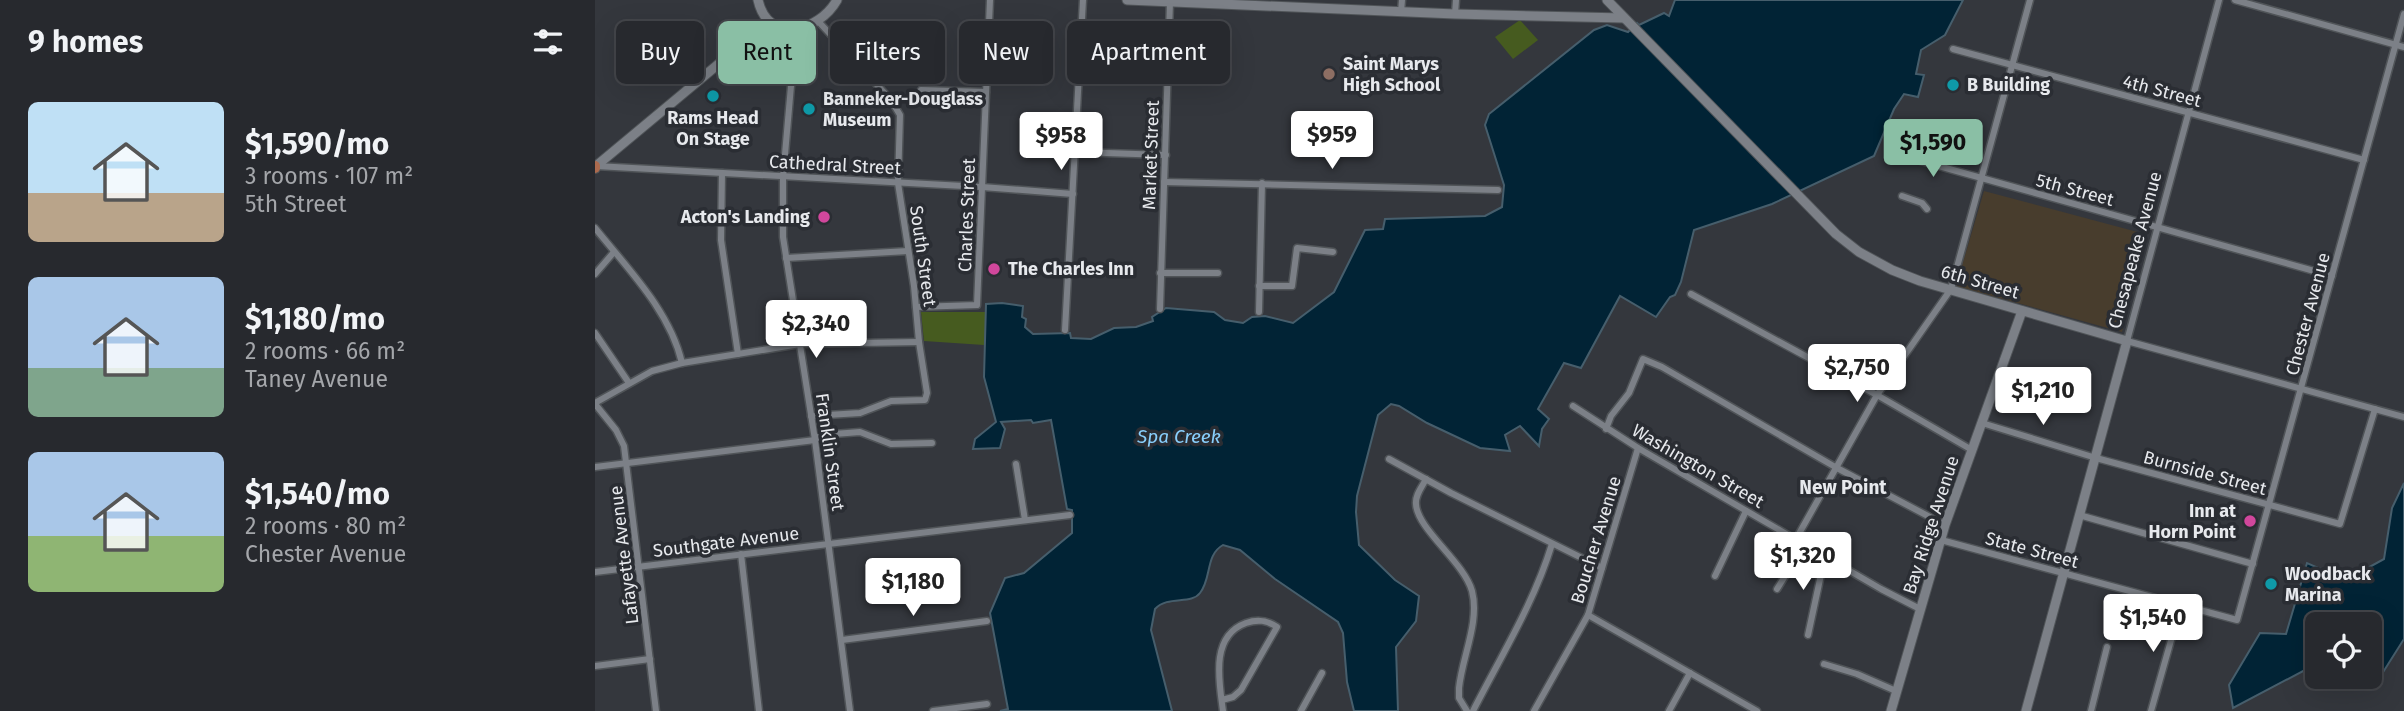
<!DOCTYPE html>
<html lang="en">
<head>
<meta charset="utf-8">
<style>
	body { margin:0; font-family:"Fira Sans",sans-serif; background:#33353a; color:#f1f3f6; height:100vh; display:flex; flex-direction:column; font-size:26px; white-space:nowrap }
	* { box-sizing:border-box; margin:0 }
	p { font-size:23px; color:#a4a6aa }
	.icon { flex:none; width:38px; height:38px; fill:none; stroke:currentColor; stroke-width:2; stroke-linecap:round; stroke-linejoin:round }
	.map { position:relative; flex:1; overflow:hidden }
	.details { display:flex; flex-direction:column; background:#27292e; width:595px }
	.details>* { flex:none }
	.hud { position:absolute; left:21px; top:21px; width:665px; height:63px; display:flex; gap:14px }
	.fabs { position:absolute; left:1710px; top:612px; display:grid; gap:14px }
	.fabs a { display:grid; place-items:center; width:77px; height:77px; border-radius:10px; background:#27292e; box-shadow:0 7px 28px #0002,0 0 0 2px #43454a; font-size:35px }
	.price { position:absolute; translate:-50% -60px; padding:0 16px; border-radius:7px; background:#fff; color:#222; font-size:23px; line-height:46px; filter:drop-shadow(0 2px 4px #0008) }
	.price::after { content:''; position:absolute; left:50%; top:42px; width:21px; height:16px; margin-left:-10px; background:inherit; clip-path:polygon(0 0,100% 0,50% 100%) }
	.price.current { background:#8abfa5; color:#111 }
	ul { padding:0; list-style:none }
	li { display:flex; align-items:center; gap:21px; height:175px; padding:0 28px }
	li span { display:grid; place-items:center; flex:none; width:196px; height:140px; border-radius:10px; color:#555 }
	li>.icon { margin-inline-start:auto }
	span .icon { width:84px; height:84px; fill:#fffc; stroke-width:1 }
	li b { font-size:30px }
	h2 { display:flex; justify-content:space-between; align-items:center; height:84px; padding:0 28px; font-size:30px }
	.tag { padding:0 24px; border-radius:10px; background:#27292e; box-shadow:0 7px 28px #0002,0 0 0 2px #43454a; font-size:24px; line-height:63px }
	.tag.current { background:#8abfa5; color:#111 }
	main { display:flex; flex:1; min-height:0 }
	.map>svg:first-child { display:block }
</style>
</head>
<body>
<main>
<section class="details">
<h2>9 homes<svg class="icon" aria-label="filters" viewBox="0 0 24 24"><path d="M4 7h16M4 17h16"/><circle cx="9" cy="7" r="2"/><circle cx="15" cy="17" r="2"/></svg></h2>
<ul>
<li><span style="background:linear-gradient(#bfe0f5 65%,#b9a48a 0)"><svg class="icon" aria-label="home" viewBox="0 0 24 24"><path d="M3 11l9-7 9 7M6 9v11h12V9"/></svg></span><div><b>$1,590/mo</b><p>3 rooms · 107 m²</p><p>5th Street</p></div></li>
<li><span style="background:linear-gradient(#a9c7e8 65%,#7fa58c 0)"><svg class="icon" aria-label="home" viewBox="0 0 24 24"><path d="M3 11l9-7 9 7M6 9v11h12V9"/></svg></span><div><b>$1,180/mo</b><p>2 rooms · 66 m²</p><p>Taney Avenue</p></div></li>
<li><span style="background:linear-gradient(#a9c7e8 60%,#8fb573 0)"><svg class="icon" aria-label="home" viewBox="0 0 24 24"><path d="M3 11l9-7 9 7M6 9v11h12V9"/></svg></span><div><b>$1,540/mo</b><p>2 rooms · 80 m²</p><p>Chester Avenue</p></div></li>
</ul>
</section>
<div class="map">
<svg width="1809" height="711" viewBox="0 0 1809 711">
	<rect width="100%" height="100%" fill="#34373d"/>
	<polygon fill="#483d2d" points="1389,191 1550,234 1527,332 1361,286"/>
	<g fill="#465b1f">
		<polygon points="925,20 943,40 918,59 900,37"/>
		<polygon points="326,312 391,312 390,329 393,330 394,336 390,337 389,345 329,341"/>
	</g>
	<g fill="#012335" stroke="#465e6c" stroke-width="2">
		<path d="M1080 0H1368L1350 35 1326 50 1321 74 1329 75 1323 97 1309 94 1299 109 1279 156 1177 204 1099 230 1086 282 1080 295 1075 297 1061 317 1025 296 986 368 969 363 943 409 954 419 947 429 944 446 925 426 910 435 915 451 885 448 832 423 804 406 796 404 783 415 762 496 761 512 764 545 800 580 824 596 821 621 801 647 803 711H759L752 682 748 633 743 622 680 579 645 550 628 545C610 555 617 578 605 593 596 605 573 595 560 609L556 630 577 711H405L413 709 395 613 410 578 429 573 477 533V510L472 509 456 420 438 423 436 420 406 422 410 429 405 448 378 449 380 439 401 422 389 377 391 304 407 303 428 306 427 317 431 319 430 327 438 334 475 333 476 338 496 339 519 328 541 327 558 321 557 317 571 308 619 312 630 320 648 323 657 317 670 316 698 323 739 292 770 230 788 229 790 219 890 216 907 207 909 185 890 125 894 114 999 30 1012 25 1033 32 1042 23 1044 25 1069 13 1074 16Z"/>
		<polygon points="1809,483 1809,639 1785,677 1775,673 1774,625 1722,625 1722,668 1710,670 1638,708 1634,685 1665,633 1691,634 1712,563 1751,580 1789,559 1797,508"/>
	</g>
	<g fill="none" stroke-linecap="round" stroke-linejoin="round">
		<g stroke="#505458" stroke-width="9">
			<g id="street">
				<polyline points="1624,0 1532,341 1809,417"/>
				<polyline points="1640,0 1809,47"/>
				<polyline points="806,12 807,0"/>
				<polyline points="860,14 861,0"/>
				<polyline points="201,29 188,177 188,237 220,440 255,711"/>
				<polyline points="1358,49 1769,160"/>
				<polyline points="326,90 391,92"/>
				<polyline points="481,152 571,155"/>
				<polyline points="1297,153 1737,276"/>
				<polyline points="1,166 387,187 478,194"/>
				<polyline points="127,173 126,240 143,354"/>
				<polyline points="569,182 903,190"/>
				<polyline points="1307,196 1327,203 1332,209"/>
				<path d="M0 228C33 269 75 311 87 363"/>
				<polyline points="191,258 313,251"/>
				<polyline points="565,273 623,273"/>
				<polyline points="0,274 19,252"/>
				<polyline points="664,286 697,286 702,248 738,252"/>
				<polyline points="1096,294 1282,395 1377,450"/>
				<polyline points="321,307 382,305 395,0"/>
				<polyline points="565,309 575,2"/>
				<polyline points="664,312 667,183"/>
				<polyline points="470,330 488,0"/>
				<polyline points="0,333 34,383"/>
				<polyline points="0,403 57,371 87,363 205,344 324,342"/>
				<polyline points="0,404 21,430 29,446 61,711"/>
				<polyline points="978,406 1043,448 1286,589 1325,609"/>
				<polyline points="216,416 265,413 296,401 330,400 332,393 324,342 319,286 303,183 305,115 296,100 223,21"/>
				<polyline points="1387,423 1501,458 1745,524 1780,409"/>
				<polyline points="1011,429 1016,416 1034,393 1048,359 1067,367 1242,468 1350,525"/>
				<polyline points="794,459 856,493 1007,568"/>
				<polyline points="421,464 430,520"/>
				<polyline points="0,467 220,440 226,435 265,432 296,444 337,443"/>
				<path d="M831 479C827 487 820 495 821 504 822 529 869 562 877 591 885 622 867 657 864 688V698L872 711"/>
				<polyline points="1484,515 1658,564"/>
				<polyline points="1201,539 1282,395 1356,289 1435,0"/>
				<polyline points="1346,540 1642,620 1809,14"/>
				<polyline points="146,554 164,711"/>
				<polyline points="0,572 475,515"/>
				<polyline points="1120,576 1151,511"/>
				<polyline points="1182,589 1210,544"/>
				<polyline points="993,615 1162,711"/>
				<polyline points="1213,635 1230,556"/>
				<polyline points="247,640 392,621"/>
				<polyline points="1229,664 1262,674 1301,691"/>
				<polyline points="0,666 55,659"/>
				<path d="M627 700 638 697 646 690 682 627C672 620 663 619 651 623 615 636 624 681 628 711"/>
				<polyline points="338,711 392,704"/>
				<polyline points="706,711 727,673"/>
				<path d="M878 711C906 656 939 603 957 544"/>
				<polyline points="939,711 993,615 1043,448"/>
				<polyline points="1074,711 1095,673"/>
				<polyline points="1496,711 1512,647"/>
				<polyline points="1556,711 1586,605"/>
			</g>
		</g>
		<g stroke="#505458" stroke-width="11">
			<g id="secondary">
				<path d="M163 0C173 45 224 32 242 0"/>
				<polyline points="532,0 860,14 1029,18"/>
				<polyline points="1012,0 1241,234 1264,252 1297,270 1325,281 1532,341 1431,711"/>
				<polyline points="1,166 174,22"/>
				<polyline points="1296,711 1350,525 1427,311"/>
			</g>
		</g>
		<g stroke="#505458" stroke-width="12">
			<polyline id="primary" points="0,166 0,168"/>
		</g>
		<use href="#street" stroke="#7c8087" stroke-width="6"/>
		<use href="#secondary" stroke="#7c8087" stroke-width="9"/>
		<use href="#primary" stroke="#ab6a4e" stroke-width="10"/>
	</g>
	<circle fill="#8d6e63" stroke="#2a2d33" stroke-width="2.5" cx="734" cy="74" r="7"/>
	<g fill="#0f9aa8" stroke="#2a2d33" stroke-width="2.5">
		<circle cx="1358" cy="85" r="7"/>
		<circle cx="118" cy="96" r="7"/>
		<circle cx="214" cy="109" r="7"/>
		<circle cx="1676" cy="584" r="7"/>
	</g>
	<g fill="#d1479c" stroke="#2a2d33" stroke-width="2.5">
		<circle cx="229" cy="217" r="7"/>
		<circle cx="399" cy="269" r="7"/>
		<circle cx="1655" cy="521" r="7"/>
	</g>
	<g text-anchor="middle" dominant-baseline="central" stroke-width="7" stroke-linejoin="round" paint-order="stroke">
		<g font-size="18" font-weight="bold" fill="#e7e9ed" stroke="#2a2d33" text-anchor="start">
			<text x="748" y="64">Saint Marys<tspan x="748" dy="21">High School</tspan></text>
			<text x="1372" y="85">B Building</text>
			<text x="228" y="99">Banneker-Douglass<tspan x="228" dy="21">Museum</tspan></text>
			<text x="118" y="118" text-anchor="middle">Rams Head<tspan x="118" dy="21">On Stage</tspan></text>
			<text x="215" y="217" text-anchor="end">Acton's Landing</text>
			<text x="413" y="269">The Charles Inn</text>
			<text x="1641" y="511" text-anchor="end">Inn at<tspan x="1641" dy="21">Horn Point</tspan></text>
			<text x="1690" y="574">Woodback<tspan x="1690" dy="21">Marina</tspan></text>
		</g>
		<g font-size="18" fill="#e7e9ed" stroke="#2a2d33">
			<text transform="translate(1567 91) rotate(15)">4th Street</text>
			<text transform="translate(556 155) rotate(-88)">Market Street</text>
			<text transform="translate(240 165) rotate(3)">Cathedral Street</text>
			<text transform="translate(1480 190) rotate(15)">5th Street</text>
			<text transform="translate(372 215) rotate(-88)">Charles Street</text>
			<text transform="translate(1540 250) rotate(-75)">Chesapeake Avenue</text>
			<text transform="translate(328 256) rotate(82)">South Street</text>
			<text transform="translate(1385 282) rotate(16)">6th Street</text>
			<text transform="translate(1713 314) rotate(-75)">Chester Avenue</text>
			<text transform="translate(235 452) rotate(82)">Franklin Street</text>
			<text transform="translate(1103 466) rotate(30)">Washington Street</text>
			<text transform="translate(1610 473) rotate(15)">Burnside Street</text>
			<text transform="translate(1336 525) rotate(-72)">Bay Ridge Avenue</text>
			<text transform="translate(1001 540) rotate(-73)">Boucher Avenue</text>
			<text transform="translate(131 542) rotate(-7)">Southgate Avenue</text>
			<text transform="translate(1437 550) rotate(15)">State Street</text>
			<text transform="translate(29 555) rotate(-97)">Lafayette Avenue</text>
		</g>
		<g font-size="19" font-style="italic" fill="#88cefb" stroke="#2a2d33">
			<text x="584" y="436">Spa Creek</text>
		</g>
		<g font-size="19" font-weight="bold" fill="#e7e9ed" stroke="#2a2d33">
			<text x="1248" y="487">New Point</text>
		</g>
	</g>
</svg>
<div class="fabs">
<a><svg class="icon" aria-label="locate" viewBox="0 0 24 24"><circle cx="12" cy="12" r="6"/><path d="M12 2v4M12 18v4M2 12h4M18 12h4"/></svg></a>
</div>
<b class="price" style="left:737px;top:171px">$959</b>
<b class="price" style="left:466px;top:172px">$958</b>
<b class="price current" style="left:1338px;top:179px">$1,590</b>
<b class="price" style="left:221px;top:360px">$2,340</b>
<b class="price" style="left:1262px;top:404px">$2,750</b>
<b class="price" style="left:1448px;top:427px">$1,210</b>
<b class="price" style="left:1208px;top:592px">$1,320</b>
<b class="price" style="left:318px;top:618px">$1,180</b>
<b class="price" style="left:1558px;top:654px">$1,540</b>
<div class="hud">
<a class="tag">Buy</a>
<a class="tag current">Rent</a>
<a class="tag">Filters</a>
<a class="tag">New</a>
<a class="tag">Apartment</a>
</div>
</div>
</main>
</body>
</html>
